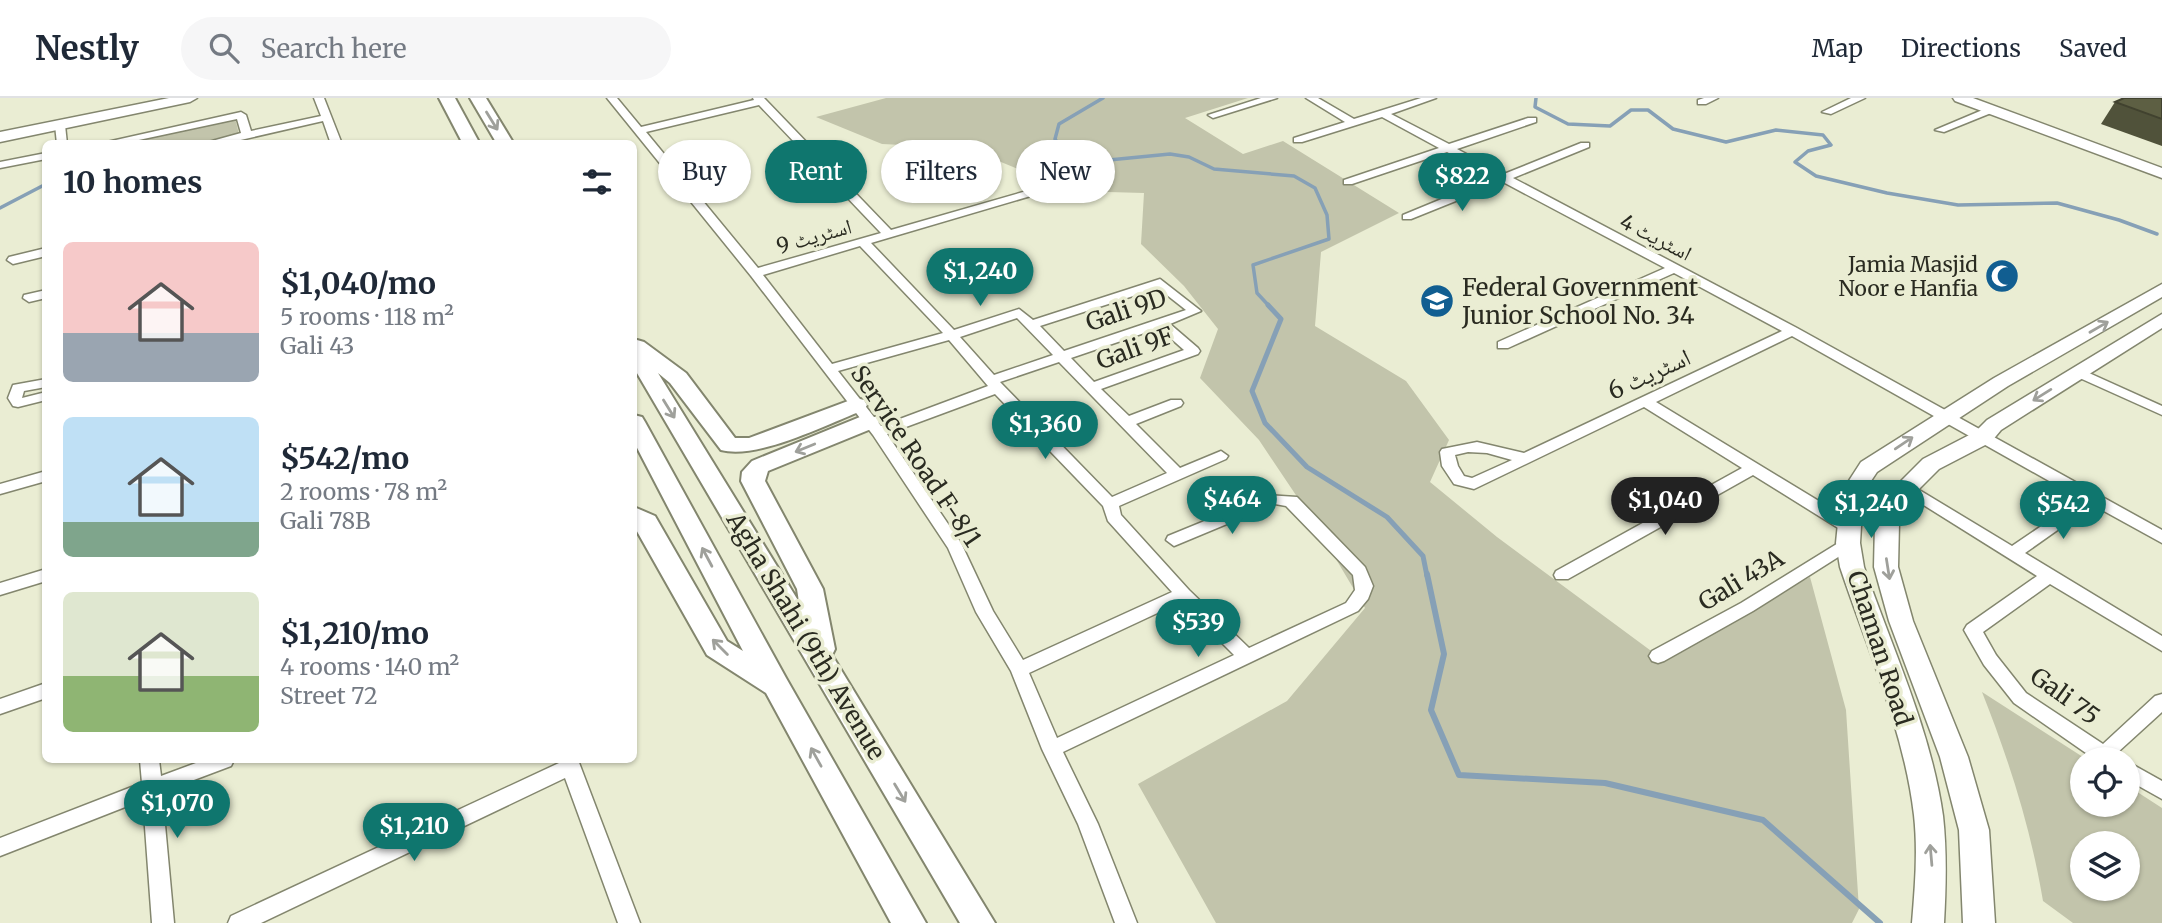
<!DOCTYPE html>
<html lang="en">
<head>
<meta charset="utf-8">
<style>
	body { margin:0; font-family:Merriweather,"Noto Naskh Arabic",serif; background:#f6f6f7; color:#1f2937; height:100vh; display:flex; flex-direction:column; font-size:26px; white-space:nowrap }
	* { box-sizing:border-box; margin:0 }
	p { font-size:23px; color:#747a83 }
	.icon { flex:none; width:38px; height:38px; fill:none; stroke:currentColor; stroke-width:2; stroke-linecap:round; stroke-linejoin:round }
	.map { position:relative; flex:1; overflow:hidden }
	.sheet { position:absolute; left:42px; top:42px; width:595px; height:623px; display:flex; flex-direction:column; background:#fff; border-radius:10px; box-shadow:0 2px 5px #0004 }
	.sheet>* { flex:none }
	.top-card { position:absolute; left:658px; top:42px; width:665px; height:63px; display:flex; gap:14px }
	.buttons { position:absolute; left:2070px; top:649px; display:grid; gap:14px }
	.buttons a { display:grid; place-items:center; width:70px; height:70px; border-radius:50%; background:#fff; box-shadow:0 2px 5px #0004; font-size:35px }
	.price { position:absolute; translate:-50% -60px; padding:0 16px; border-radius:24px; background:#0f766e; color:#fff; font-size:23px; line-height:46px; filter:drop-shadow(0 2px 4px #0008) }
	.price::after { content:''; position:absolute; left:50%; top:42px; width:21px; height:16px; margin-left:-10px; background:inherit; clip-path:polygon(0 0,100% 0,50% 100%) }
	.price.active { background:#222; color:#fff }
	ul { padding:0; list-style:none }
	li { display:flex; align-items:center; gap:21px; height:175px; padding:0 21px }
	li span { display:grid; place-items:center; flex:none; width:196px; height:140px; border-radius:10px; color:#555 }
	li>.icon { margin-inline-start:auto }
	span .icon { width:84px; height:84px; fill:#fffc; stroke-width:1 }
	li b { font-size:30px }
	h2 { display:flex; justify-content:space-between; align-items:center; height:84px; padding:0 21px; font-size:30px }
	.tag { padding:0 24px; border-radius:32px; background:#fff; box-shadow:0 2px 5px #0004; font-size:24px; line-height:63px }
	.tag.active { background:#0f766e; color:#fff }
	header { display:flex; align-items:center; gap:42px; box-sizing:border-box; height:98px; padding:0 35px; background:#fff; border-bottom:2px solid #e0e1e3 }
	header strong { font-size:33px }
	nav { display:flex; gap:38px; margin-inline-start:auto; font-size:24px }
	.search { width:490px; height:63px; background:#f6f6f7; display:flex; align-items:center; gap:18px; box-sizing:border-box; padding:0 24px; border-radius:38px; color:#747a83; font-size:26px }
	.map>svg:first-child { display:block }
</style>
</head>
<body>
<header>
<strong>Nestly</strong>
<div class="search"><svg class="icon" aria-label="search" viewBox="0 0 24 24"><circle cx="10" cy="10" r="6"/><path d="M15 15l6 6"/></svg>Search here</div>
<nav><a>Map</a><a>Directions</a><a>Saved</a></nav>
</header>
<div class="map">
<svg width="2162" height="825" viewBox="0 0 2162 825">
	<rect width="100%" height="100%" fill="#eaedd3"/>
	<g fill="#c2c4ab" fill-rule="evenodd">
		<polygon points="886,0 1248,0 1185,20 1243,56 1283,43 1399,115 1321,154 1315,228 1406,283 1449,342 1430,384 1497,439 1658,558 1810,479 1846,612 1859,811 1852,825 1216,825 1138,686 1287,603 1365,510 1314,424 1259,342 1200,280 1218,231 1184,188 1141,146 1144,95 1072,93 967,50 882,46 816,19"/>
		<polygon points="235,20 239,36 195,45 113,46"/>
		<path d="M1982 594 2086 661 2082 662V707H2128V688L2162 710V825H2073L2043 803C2031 731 2009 662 1982 594ZM2082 746H2128V791H2082Z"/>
	</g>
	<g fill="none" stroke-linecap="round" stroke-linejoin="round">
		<g stroke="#86a0b6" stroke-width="3.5">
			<polyline points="1103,0 1059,26 1055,41 1065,57 1109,62 1170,56 1189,59 1214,71 1294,78 1315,90 1327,117 1329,141 1253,167 1257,195 1270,209"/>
			<polyline points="1536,0 1535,9 1568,26 1610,28 1631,12 1648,12 1673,31 1726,44 1776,32 1823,37 1831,47 1808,53 1795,64 1816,78 1887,95 1958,107 2057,105 2119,122 2157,136"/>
			<polyline points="0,110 46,86"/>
		</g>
		<polyline stroke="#86a0b6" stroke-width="5" points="1268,207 1281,221 1252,293 1265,325 1307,369 1387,419 1423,458 1427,478"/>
		<polyline stroke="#86a0b6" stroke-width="6" points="1427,476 1444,556 1431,612 1459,677 1605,685 1763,722 1880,825"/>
		<g stroke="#83866e" stroke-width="3">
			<g id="street">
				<polygon points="314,0 324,0 342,46 331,46 323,23 223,46 201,46 241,35 237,21 120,46 98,46 241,14 246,17 251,33 321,18"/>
				<path d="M607 0H617L641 29 754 2 753 0H764L891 132 1030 92 1021 82 1031 80 1043 93 1041 95 871 145 954 232 1019 211 1033 222 1160 181 1201 213 1170 226 1198 250 1200 253 1198 256 1101 291 1129 318 1171 302H1181L1183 305 1181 308 1136 326 1180 370 1221 353 1228 358 1226 361 1119 408 1121 417 1189 492 1249 550 1346 505 1355 492 1353 477 1286 408 1275 406 1174 448 1166 442 1168 438 1268 397 1297 399 1365 469 1373 488 1368 501 1358 513 1063 654 1098 726 1137 825H1115L1078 726 1042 651 1011 573 976 514 948 450 873 337 751 178ZM759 7 881 135 758 170 646 34ZM860 148 943 235 832 266 763 177ZM1158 190 1186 212 1064 253 1040 228ZM1017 220 1053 257 994 277 960 239ZM1159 230 1184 252 1094 284 1071 260ZM949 242 988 288 881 328 838 273ZM1059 264 1167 375 1112 399 1000 284ZM995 296 1103 408 1108 423 1172 494 1023 562 993 513 961 445 887 336ZM1181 504 1234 557 1057 640 1029 575Z"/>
				<polygon points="1261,0 1277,0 1213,20 1208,17"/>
				<path d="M1306 0H1318L1354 21 1421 0H1436L1391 16 1449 46 1528 20H1536V24L1457 51 1504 76 1581 45H1589V49L1513 80 1797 230 2162 432V445L2093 407 2025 455 2162 538V553L2050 486 1983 534 1996 557 2026 595 2103 646 2155 598 2162 596V614L2117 655 2121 662H2096L2014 605 1984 567 1964 532 1967 527 2037 478 1898 391 1901 387H1911L2012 448 2081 401 1792 238 1656 304 1855 425 1857 429 1855 433H1843L1753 377 1568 481H1556L1554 477 1556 473 1742 370 1644 309 1474 391 1454 386 1442 368 1440 354 1442 351 1477 344 1524 355 1782 233 1674 175 1508 250H1498V244L1665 170 1503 84 1411 121H1403V117L1495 79 1447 54 1352 86H1344V82L1439 50 1382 19 1302 44H1294V40L1345 24ZM1468 354 1487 355 1512 362 1472 380 1464 378 1458 368 1455 357Z"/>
				<polygon points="1704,0 1718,0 1706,6 1698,6 1698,2"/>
				<polygon points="1851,0 1865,0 1831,16 1822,14"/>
				<polygon points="1992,8 1997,11 1996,13 1944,34 1935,32"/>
				<polygon points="60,24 65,27 67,46 57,46 55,27"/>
				<polygon points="46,55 46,61 0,70 0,64"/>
				<polygon points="46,150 46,158 13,166 7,162 9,159"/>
				<polygon points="46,192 46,200 29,204 23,200 24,197"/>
				<polygon points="2078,270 2162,308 2162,317 2073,277 2071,274"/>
				<polygon points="46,281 46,289 24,293 22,300 46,294 46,302 18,309 13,308 8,300 13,287"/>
				<polygon points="46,373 46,383 0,396 0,386"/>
				<polygon points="1848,439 1854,441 1856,445 1854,449 1753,513 1664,563 1658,565 1652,563 1649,558 1652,553 1741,505"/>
				<polygon points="46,471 46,483 0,497 0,485"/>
				<polygon points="46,585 46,600 0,616 0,601"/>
				<polygon points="140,662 159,662 161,678 204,662 234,662 231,668 162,694 174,825 152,825 143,702 0,758 0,740 142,685"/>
				<polygon points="558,662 578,662 640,825 618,825 565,680 261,825 228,825 231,818 559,665"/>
				<polygon points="2128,664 2162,683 2162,701 2128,682"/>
			</g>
		</g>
		<g stroke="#83866e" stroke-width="3">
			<g id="secondary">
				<polygon points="169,0 197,0 190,4 0,44 0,34"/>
				<polygon points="1953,0 1973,0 2162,70 2162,80 1955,3"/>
				<path d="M2162 186V199L2008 288 1877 374 1863 395 1860 445 1864 469C1892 550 1931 632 1943 718 1947 754 1946 789 1944 825H1912C1915 789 1918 753 1914 717 1904 632 1867 550 1840 469L1836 445 1841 395 1861 364 1994 280Z"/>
				<polygon points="2162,216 2162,230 2001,332 1991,344 1939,371 1915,395 1899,425 1898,469 1913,523 1968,659 1989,732 1995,825 1963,825 1959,732 1940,659 1889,523 1874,469 1875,425 1898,386 1923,361 1975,334 1987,322"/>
			</g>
		</g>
		<g stroke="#83866e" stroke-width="4">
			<g id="primary">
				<polygon points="439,0 455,0 480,46 463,46"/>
				<polygon points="470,0 486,0 514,46 497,46"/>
				<path d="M637 242 644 244 686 275 735 340H749L856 300 864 302 867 307 864 312C827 326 758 362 721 352L670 285 658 275 799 504 797 491 741 383 742 374 752 363 860 319H876L879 324 876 329 768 373 765 383 823 491 835 551 832 557 995 825H960L634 270V243Z"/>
				<polygon points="634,317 642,319 645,324 786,580 926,825 891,825 766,595 707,557 634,428 634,409 655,418 727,543 743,553 634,344"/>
			</g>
		</g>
		<use href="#street" fill="#fff" fill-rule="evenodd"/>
		<use href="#secondary" fill="#fff" fill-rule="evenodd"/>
		<use href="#primary" fill="#fff" fill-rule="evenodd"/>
	</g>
	<polygon fill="#50523a" points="2162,0 2162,48 2101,26 2115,4"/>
	<polygon fill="#5d5f43" stroke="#41422f" stroke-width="2" points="2124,0 2162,0 2162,21 2115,4"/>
	<defs><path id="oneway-shaft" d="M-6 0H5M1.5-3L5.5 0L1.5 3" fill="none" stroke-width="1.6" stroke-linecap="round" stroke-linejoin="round" transform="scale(1.75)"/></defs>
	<g stroke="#9fa09b">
		<use href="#oneway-shaft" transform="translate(492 23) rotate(58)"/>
		<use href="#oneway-shaft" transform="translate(2099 229) rotate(-30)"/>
		<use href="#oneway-shaft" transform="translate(2042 297) rotate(148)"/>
		<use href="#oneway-shaft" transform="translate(669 311) rotate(58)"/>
		<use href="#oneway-shaft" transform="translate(1904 345) rotate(-34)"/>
		<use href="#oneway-shaft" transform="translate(805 350) rotate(158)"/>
		<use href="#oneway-shaft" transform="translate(707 459) rotate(-118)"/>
		<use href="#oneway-shaft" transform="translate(1888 471) rotate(81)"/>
		<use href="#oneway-shaft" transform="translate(720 549) rotate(-135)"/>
		<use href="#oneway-shaft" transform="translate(816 659) rotate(-119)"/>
		<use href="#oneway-shaft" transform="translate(900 695) rotate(59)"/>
		<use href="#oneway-shaft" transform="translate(1931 757) rotate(-95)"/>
	</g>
	<defs>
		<g id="mosque-disc" transform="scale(1.75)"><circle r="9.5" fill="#115e91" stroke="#eaedd3"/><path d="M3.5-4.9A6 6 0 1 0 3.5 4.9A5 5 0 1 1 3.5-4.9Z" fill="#fff"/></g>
		<g id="school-disc" transform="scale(1.75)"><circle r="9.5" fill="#115e91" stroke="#eaedd3"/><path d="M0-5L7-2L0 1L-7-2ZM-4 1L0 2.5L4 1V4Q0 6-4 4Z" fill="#fff"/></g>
	</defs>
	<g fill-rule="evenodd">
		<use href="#mosque-disc" x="2002" y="178"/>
		<use href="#school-disc" x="1437" y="203"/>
	</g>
	<g text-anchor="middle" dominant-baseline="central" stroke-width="7" stroke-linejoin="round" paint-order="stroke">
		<g font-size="21" fill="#2a2b21" stroke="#eaedd3">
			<text transform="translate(814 138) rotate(-16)">اسٹریٹ 9</text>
			<text transform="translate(1656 139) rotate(27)">اسٹریٹ 4</text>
		</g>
		<g font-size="21" fill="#2a2b21" stroke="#eaedd3" text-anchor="end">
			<text x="1978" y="166">Jamia Masjid<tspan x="1978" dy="24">Noor e Hanfia</tspan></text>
		</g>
		<g font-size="24" fill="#2a2b21" stroke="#eaedd3" text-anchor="start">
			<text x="1462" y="189">Federal Government<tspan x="1462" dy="28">Junior School No. 34</tspan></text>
		</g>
		<g font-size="24" fill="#2a2b21" stroke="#eaedd3">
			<text transform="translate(1126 212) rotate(-19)">Gali 9D</text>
			<text transform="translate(1135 250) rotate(-20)">Gali 9F</text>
			<text transform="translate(1649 276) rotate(-25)">اسٹریٹ 6</text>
			<text transform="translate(916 358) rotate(56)">Service Road F-8/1</text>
			<text transform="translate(1741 482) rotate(-31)">Gali 43A</text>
			<text transform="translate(806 538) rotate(59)">Agha Shahi (9th) Avenue</text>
			<text transform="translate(1880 550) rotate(72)">Chaman Road</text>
			<text transform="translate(2065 598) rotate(36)">Gali 75</text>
		</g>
	</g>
</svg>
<div class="buttons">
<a><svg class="icon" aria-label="locate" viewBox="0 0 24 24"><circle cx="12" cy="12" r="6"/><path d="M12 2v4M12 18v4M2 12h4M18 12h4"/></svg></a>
<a><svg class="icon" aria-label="layers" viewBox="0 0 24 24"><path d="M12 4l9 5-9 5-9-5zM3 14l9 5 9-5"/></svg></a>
</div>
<b class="price" style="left:1462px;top:115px">$822</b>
<b class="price" style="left:980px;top:210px">$1,240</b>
<b class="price" style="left:1045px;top:363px">$1,360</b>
<b class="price" style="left:1232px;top:438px">$464</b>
<b class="price active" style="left:1665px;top:439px">$1,040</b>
<b class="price" style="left:1871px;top:442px">$1,240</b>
<b class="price" style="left:2063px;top:443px">$542</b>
<b class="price" style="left:1198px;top:561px">$539</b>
<b class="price" style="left:177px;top:742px">$1,070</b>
<b class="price" style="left:414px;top:765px">$1,210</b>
<div class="top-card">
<a class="tag">Buy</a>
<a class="tag active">Rent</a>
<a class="tag">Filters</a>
<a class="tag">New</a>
</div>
<section class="sheet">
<h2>10 homes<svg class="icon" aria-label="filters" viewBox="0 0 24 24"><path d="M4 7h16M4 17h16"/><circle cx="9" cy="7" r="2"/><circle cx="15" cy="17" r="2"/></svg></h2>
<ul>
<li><span style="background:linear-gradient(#f6c9c9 65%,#9aa5b1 0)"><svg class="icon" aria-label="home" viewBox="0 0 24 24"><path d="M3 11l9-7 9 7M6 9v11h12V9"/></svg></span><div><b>$1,040/mo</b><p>5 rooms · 118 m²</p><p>Gali 43</p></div></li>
<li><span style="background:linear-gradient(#bfe0f5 75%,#7fa58c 0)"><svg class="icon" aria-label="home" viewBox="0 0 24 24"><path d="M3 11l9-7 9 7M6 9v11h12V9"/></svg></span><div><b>$542/mo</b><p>2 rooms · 78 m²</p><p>Gali 78B</p></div></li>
<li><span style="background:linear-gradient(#dfe7d0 60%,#8fb573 0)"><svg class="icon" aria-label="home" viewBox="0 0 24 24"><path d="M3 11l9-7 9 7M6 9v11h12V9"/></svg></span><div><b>$1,210/mo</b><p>4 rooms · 140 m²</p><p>Street 72</p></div></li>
</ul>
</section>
</div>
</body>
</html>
